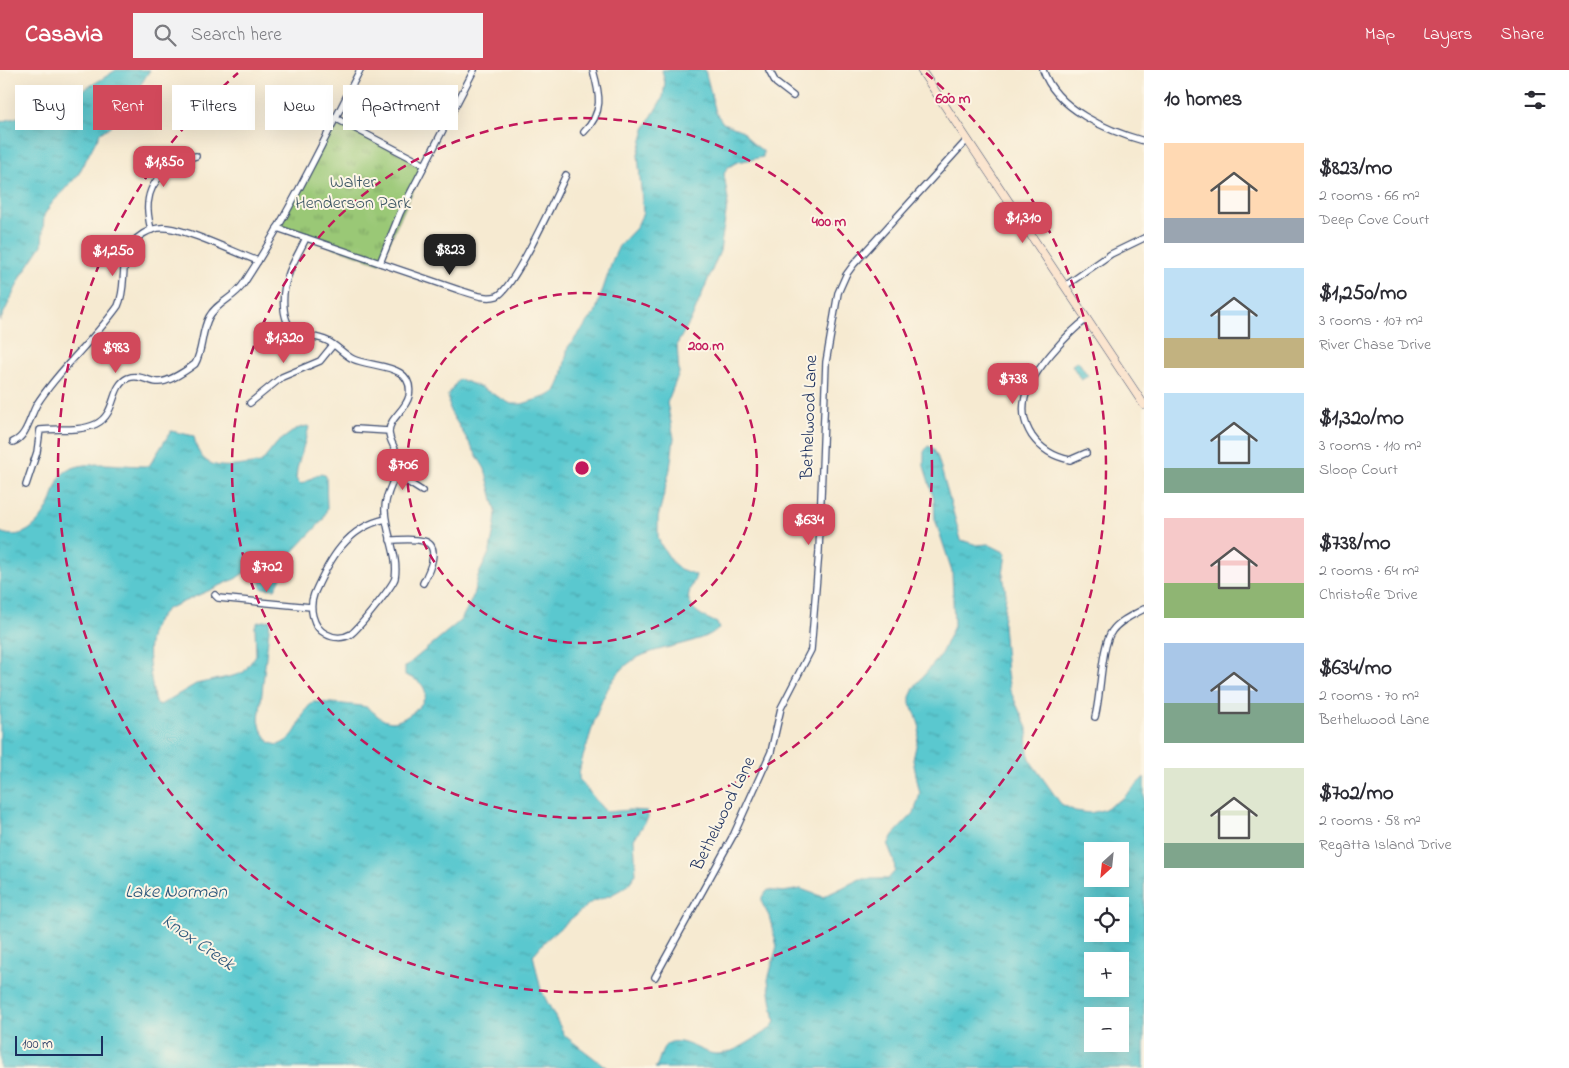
<!DOCTYPE html>
<html lang="en">
<head>
<meta charset="utf-8">
<style>
	body { margin:0; font-family:"Indie Flower",sans-serif; background:#f2f2f3; color:#2b2b33; height:100vh; display:flex; flex-direction:column; font-size:19px; white-space:nowrap }
	* { box-sizing:border-box; margin:0 }
	p { font-size:16px; color:#7c7c81 }
	.icon { flex:none; width:28px; height:28px; fill:none; stroke:currentColor; stroke-width:2; stroke-linecap:round; stroke-linejoin:round }
	.map { position:relative; flex:1; overflow:hidden }
	.details { display:flex; flex-direction:column; background:#fff; width:425px }
	.details>* { flex:none }
	.banner { position:absolute; left:15px; top:15px; width:475px; height:45px; display:flex; gap:10px }
	.needle { width:32px; rotate:207deg }
	.fabs { position:absolute; left:1084px; top:772px; display:grid; gap:10px }
	.fabs a { display:grid; place-items:center; width:45px; height:45px; border-radius:0px; background:#fff; box-shadow:0 5px 20px #0002; font-size:25px }
	.scale { position:absolute; left:15px; bottom:12px; width:88px; box-sizing:border-box; padding-left:5px; border:2px solid #1b2f5e; border-top:0; font-size:14px; line-height:18px; white-space:nowrap; color:#1b2f5e; -webkit-text-stroke:4px #fcf5e5; paint-order:stroke }
	.price { position:absolute; translate:-50% -42px; padding:0 11px; border-radius:10px; background:#d1495b; color:#fff; font-size:16px; line-height:32px; filter:drop-shadow(0 1px 2px #0008) }
	.price::after { content:''; position:absolute; left:50%; top:30px; width:15px; height:11px; margin-left:-8px; background:inherit; clip-path:polygon(0 0,100% 0,50% 100%) }
	.price.active { background:#222; color:#fff }
	ul { padding:0; list-style:none }
	li { display:flex; align-items:center; gap:15px; height:125px; padding:0 20px }
	li span { display:grid; place-items:center; flex:none; width:140px; height:100px; border-radius:0px; color:#555 }
	li>.icon { margin-inline-start:auto }
	span .icon { width:60px; height:60px; fill:#fffc; stroke-width:1 }
	li b { font-size:21px }
	h2 { display:flex; justify-content:space-between; align-items:center; height:60px; padding:0 20px; font-size:21px }
	.tag { padding:0 18px; border-radius:0px; background:#fff; box-shadow:0 5px 20px #0002; font-size:18px; line-height:45px }
	.tag.active { background:#d1495b; color:#fff }
	header { display:flex; align-items:center; gap:30px; box-sizing:border-box; height:70px; padding:0 25px; background:#d1495b; color:#fff }
	header strong { font-size:24px }
	nav { display:flex; gap:28px; margin-inline-start:auto; font-size:18px }
	.search { width:350px; height:45px; background:#f2f2f3; display:flex; align-items:center; gap:12px; box-sizing:border-box; padding:0 18px; border-radius:0px; color:#7c7c81; font-size:19px }
	main { display:flex; flex:1; min-height:0 }
	.map>svg:first-child { display:block }
</style>
</head>
<body>
<header>
<strong>Casavia</strong>
<div class="search"><svg class="icon" aria-label="search" viewBox="0 0 24 24"><circle cx="10" cy="10" r="6"/><path d="M15 15l6 6"/></svg>Search here</div>
<nav><a>Map</a><a>Layers</a><a>Share</a></nav>
</header>
<main>
<div class="map">
<svg width="1144" height="998" viewBox="0 0 1144 998">
	<defs>
		<pattern id="park-tufts" width="24" height="20" patternUnits="userSpaceOnUse" patternTransform="scale(1.25)"><rect width="24" height="20" fill="#9ac876"/><path d="M3 7l-1-3M5 7V3M7 7l1-3M15 17l-1-3M17 17v-4M19 17l1-3" fill="none" stroke="#7da364"/></pattern>
		<pattern id="water-ripples" width="26" height="14" patternUnits="userSpaceOnUse" patternTransform="scale(1.25)"><rect width="26" height="14" fill="#5ac8cf"/><path d="M2 4q2-2 4 0t4 0M15 11q2-2 4 0t4 0" fill="none" stroke="#4aa3ab"/></pattern>
	</defs>
	<rect width="100%" height="100%" fill="#fcf5e5"/>
	<filter id="ink" filterUnits="userSpaceOnUse"><feTurbulence type="fractalNoise" baseFrequency=".02" numOctaves="2"/><feDisplacementMap in="SourceGraphic" scale="10" xChannelSelector="R" yChannelSelector="G"/><feConvolveMatrix kernelMatrix="1 2 1 2 8 2 1 2 1" color-interpolation-filters="sRGB"/></filter>
	<filter id="wash" filterUnits="userSpaceOnUse"><feTurbulence type="fractalNoise" baseFrequency=".0096" numOctaves="4" result="noise"/><feDisplacementMap in="SourceGraphic" scale="20" xChannelSelector="R" yChannelSelector="G"/><feGaussianBlur stdDeviation="1.12" result="paint"/><feColorMatrix in="noise" values="0 0 0 0 0 0 0 0 0 0 0 0 0 0 0 0 0 1.4 0 .05"/><feComposite in="paint" operator="in"/></filter>
	<g filter="url(#wash)">
		<rect width="100%" height="100%" fill="#f6ead1"/>
		<polygon fill="url(#park-tufts)" stroke="#5a7c6a" points="335,49 424,96 380,193 278,158"/>
		<g fill="url(#water-ripples)" stroke="#3a7c96" fill-rule="evenodd">
			<path d="M116 0H150L116 53 100 63 78 105 52 133 44 145 42 175 22 205 0 251V52C41 42 82 23 116 0Z"/>
			<path d="M662 0H705L716 43 723 53 743 61 751 72 763 81V87L737 92 727 98 724 104 728 130 720 181 692 248 677 274 679 303 667 333 674 368 670 399 658 448V467L661 475 673 493 680 499 696 505C695 511 690 517 689 523 685 539 706 548 717 553L719 559C697 574 668 575 643 585 611 598 599 635 590 665 586 680 579 693 579 709L603 739 608 742 629 740 647 741 648 748 634 769 636 804 627 816 611 825 590 833 547 869 533 885 541 920 565 966 607 998H0V462C25 473 43 450 52 429 55 420 57 408 65 402 84 388 128 397 149 396L171 361 194 366C200 406 230 396 261 393L277 373 296 359 307 356 309 357 297 399 296 409 301 414 321 403 326 406 327 438 323 450 291 484 286 498 275 519 262 518 259 501 254 496 235 509 167 539C139 565 150 595 154 629L156 634 160 635 196 614 233 606 244 602 256 585 255 556 258 552 270 550 259 650 261 659 270 673 278 675C302 666 297 645 313 632 320 632 360 635 366 637 376 642 379 651 392 652 404 652 429 633 425 621 423 612 413 608 405 605V597L461 550 472 529 478 506 490 481 495 454 496 441 485 399 450 341 448 325 459 309 480 317 511 334H522L548 326 556 321 561 311 568 277 595 243 613 189 619 176 636 158 643 143 638 84 646 56 663 27 665 13Z"/>
			<polygon points="1078,291 1088,306 1081,310 1072,295"/>
			<path d="M928 376 933 378 938 388 961 470 977 475 988 474 1006 483 1003 505 1006 524 1003 554 1007 604 1010 620 1027 658 1028 682 1031 692 1061 734 1075 741 1090 743 1103 740 1122 729 1144 707V998H655C660 992 660 979 667 974 680 965 701 983 715 984 734 985 754 968 770 959L775 952 768 910 777 876 769 846 762 833V827L768 820 783 822 801 819 823 827 860 809H888L895 801 894 791 888 775 893 765 914 743 920 724 913 690 920 658 916 645 910 634V627L915 616 940 586 954 556 952 501 935 449 934 429 924 396V382ZM1120 781V809H1092V781ZM1120 836V864H1092V836ZM1092 891H1120V919H1092ZM1092 946H1120V974H1092Z"/>
		</g>
	</g>
	<g filter="url(#ink)">
		<g fill="none" stroke-linecap="round" stroke-linejoin="round">
			<g stroke="#3c4b6f" stroke-width="8">
				<g id="street">
					<polyline points="769,0 776,13 793,26"/>
					<path d="M1043 0C1056 39 1108 61 1144 71"/>
					<polyline points="335,48 425,95"/>
					<path d="M584 62C604 42 600 25 593 0"/>
					<path d="M277 158 459 220C470 223 485 230 497 226 513 220 556 126 566 105"/>
					<path d="M151 160C149 151 147 142 148 133 150 108 174 90 196 86"/>
					<path d="M306 168C300 181 292 193 288 206 282 221 280 253 296 262 305 267 316 266 325 270 336 274 343 284 353 289 372 298 415 293 409 326 406 340 389 348 389 362 389 372 398 380 398 390 398 408 384 423 385 441 386 463 399 487 395 508 393 516 358 559 351 564 343 569 333 568 326 564 312 557 309 537 314 524 329 490 347 457 386 449"/>
					<polyline points="380,193 400,143 474,0"/>
					<polyline points="1065,216 1111,184 1144,168"/>
					<polyline points="250,333 282,307 320,291 333,275"/>
					<polyline points="356,359 389,361"/>
					<path d="M13 372C27 367 30 346 37 334 59 299 94 270 118 236 126 219 121 200 127 183 133 167 151 156 167 158 191 161 234 182 258 191"/>
					<path d="M1086 383 1070 390C1055 387 1041 379 1032 366 1012 335 1031 308 1051 284 1062 271 1073 259 1087 249"/>
					<polyline points="395,404 422,421"/>
					<path d="M26 415 37 382 40 360C58 358 79 362 96 354 117 344 110 316 128 308 139 304 147 311 157 312 168 313 187 300 195 294 203 280 201 262 209 247 217 232 235 228 244 213 288 146 323 72 360 0"/>
					<path d="M390 470C400 470 413 468 423 471 442 475 429 502 423 513"/>
					<polyline points="215,525 218,528 311,537"/>
					<path d="M1095 647C1101 626 1101 575 1112 561 1119 551 1133 545 1144 539"/>
					<polyline points="655,907 734,764 771,682 781,638 811,580 819,481 826,292 838,223 846,205 854,194 967,70"/>
				</g>
			</g>
			<g stroke="#3c4b6f" stroke-width="9">
				<polyline id="secondary" points="921,0 1144,335"/>
			</g>
			<use href="#street" stroke="#fff" stroke-width="5.5"/>
			<use href="#secondary" stroke="#fbe5cf" stroke-width="8"/>
		</g>
	</g>
	<g fill="none" stroke="#c2185b" stroke-width="2.5" stroke-dasharray="9 6">
		<circle cx="582" cy="398" r="175"/>
		<circle cx="582" cy="398" r="350"/>
		<path d="M926 3A524 524 0 1 1 238 3"/>
	</g>
	<g text-anchor="middle" dominant-baseline="central" stroke-width="4" stroke-linejoin="round" paint-order="stroke">
		<g font-size="18" fill="#3b5564" stroke="#fcf5e5">
			<text x="353" y="113">Walter<tspan x="353" dy="21">Henderson Park</tspan></text>
		</g>
		<g font-size="18" fill="#1b2f5e" stroke="#fcf5e5">
			<text transform="translate(810 347) rotate(-88)">Bethelwood Lane</text>
			<text transform="translate(724 744) rotate(-64)">Bethelwood Lane</text>
		</g>
		<g font-size="19" font-style="italic" fill="#2b557a" stroke="#fcf5e5">
			<text x="176" y="822">Lake Norman</text>
			<text transform="translate(198 873) rotate(35)">Knox Creek</text>
		</g>
	</g>
	<circle cx="582" cy="398" r="8" fill="#c2185b" stroke="#fcf5e5" stroke-width="2.5"/>
	<g font-size="15" text-anchor="middle" font-weight="bold" fill="#c2185b" stroke="#fcf5e5" stroke-width="4" stroke-linejoin="round" paint-order="stroke">
		<text x="953" y="33">600 m</text>
		<text x="829" y="156">400 m</text>
		<text x="706" y="280">200 m</text>
	</g>
</svg>
<div class="fabs">
<a><svg class="needle" viewBox="-14 -14 28 28"><path d="M0-13l5 13h-10z" fill="#e53935"/><path d="M0 13l5-13h-10z" fill="#7c7c81"/></svg></a>
<a><svg class="icon" aria-label="locate" viewBox="0 0 24 24"><circle cx="12" cy="12" r="6"/><path d="M12 2v4M12 18v4M2 12h4M18 12h4"/></svg></a>
<a>+</a>
<a>−</a>
</div>
<div class="scale">100 m</div>
<b class="price" style="left:164px;top:118px">$1,850</b>
<b class="price" style="left:1023px;top:174px">$1,310</b>
<b class="price active" style="left:450px;top:206px">$823</b>
<b class="price" style="left:113px;top:207px">$1,250</b>
<b class="price" style="left:284px;top:294px">$1,320</b>
<b class="price" style="left:116px;top:304px">$983</b>
<b class="price" style="left:1013px;top:335px">$738</b>
<b class="price" style="left:403px;top:421px">$706</b>
<b class="price" style="left:809px;top:476px">$634</b>
<b class="price" style="left:267px;top:523px">$702</b>
<div class="banner">
<a class="tag">Buy</a>
<a class="tag active">Rent</a>
<a class="tag">Filters</a>
<a class="tag">New</a>
<a class="tag">Apartment</a>
</div>
</div>
<section class="details">
<h2>10 homes<svg class="icon" aria-label="filters" viewBox="0 0 24 24"><path d="M4 7h16M4 17h16"/><circle cx="9" cy="7" r="2"/><circle cx="15" cy="17" r="2"/></svg></h2>
<ul>
<li><span style="background:linear-gradient(#ffd9b3 75%,#9aa5b1 0)"><svg class="icon" aria-label="home" viewBox="0 0 24 24"><path d="M3 11l9-7 9 7M6 9v11h12V9"/></svg></span><div><b>$823/mo</b><p>2 rooms · 66 m²</p><p>Deep Cove Court</p></div></li>
<li><span style="background:linear-gradient(#bfe0f5 70%,#c2b280 0)"><svg class="icon" aria-label="home" viewBox="0 0 24 24"><path d="M3 11l9-7 9 7M6 9v11h12V9"/></svg></span><div><b>$1,250/mo</b><p>3 rooms · 107 m²</p><p>River Chase Drive</p></div></li>
<li><span style="background:linear-gradient(#bfe0f5 75%,#7fa58c 0)"><svg class="icon" aria-label="home" viewBox="0 0 24 24"><path d="M3 11l9-7 9 7M6 9v11h12V9"/></svg></span><div><b>$1,320/mo</b><p>3 rooms · 110 m²</p><p>Sloop Court</p></div></li>
<li><span style="background:linear-gradient(#f6c9c9 65%,#8fb573 0)"><svg class="icon" aria-label="home" viewBox="0 0 24 24"><path d="M3 11l9-7 9 7M6 9v11h12V9"/></svg></span><div><b>$738/mo</b><p>2 rooms · 64 m²</p><p>Christofle Drive</p></div></li>
<li><span style="background:linear-gradient(#a9c7e8 60%,#7fa58c 0)"><svg class="icon" aria-label="home" viewBox="0 0 24 24"><path d="M3 11l9-7 9 7M6 9v11h12V9"/></svg></span><div><b>$634/mo</b><p>2 rooms · 70 m²</p><p>Bethelwood Lane</p></div></li>
<li><span style="background:linear-gradient(#dfe7d0 75%,#7fa58c 0)"><svg class="icon" aria-label="home" viewBox="0 0 24 24"><path d="M3 11l9-7 9 7M6 9v11h12V9"/></svg></span><div><b>$702/mo</b><p>2 rooms · 58 m²</p><p>Regatta Island Drive</p></div></li>
</ul>
</section>
</main>
</body>
</html>
